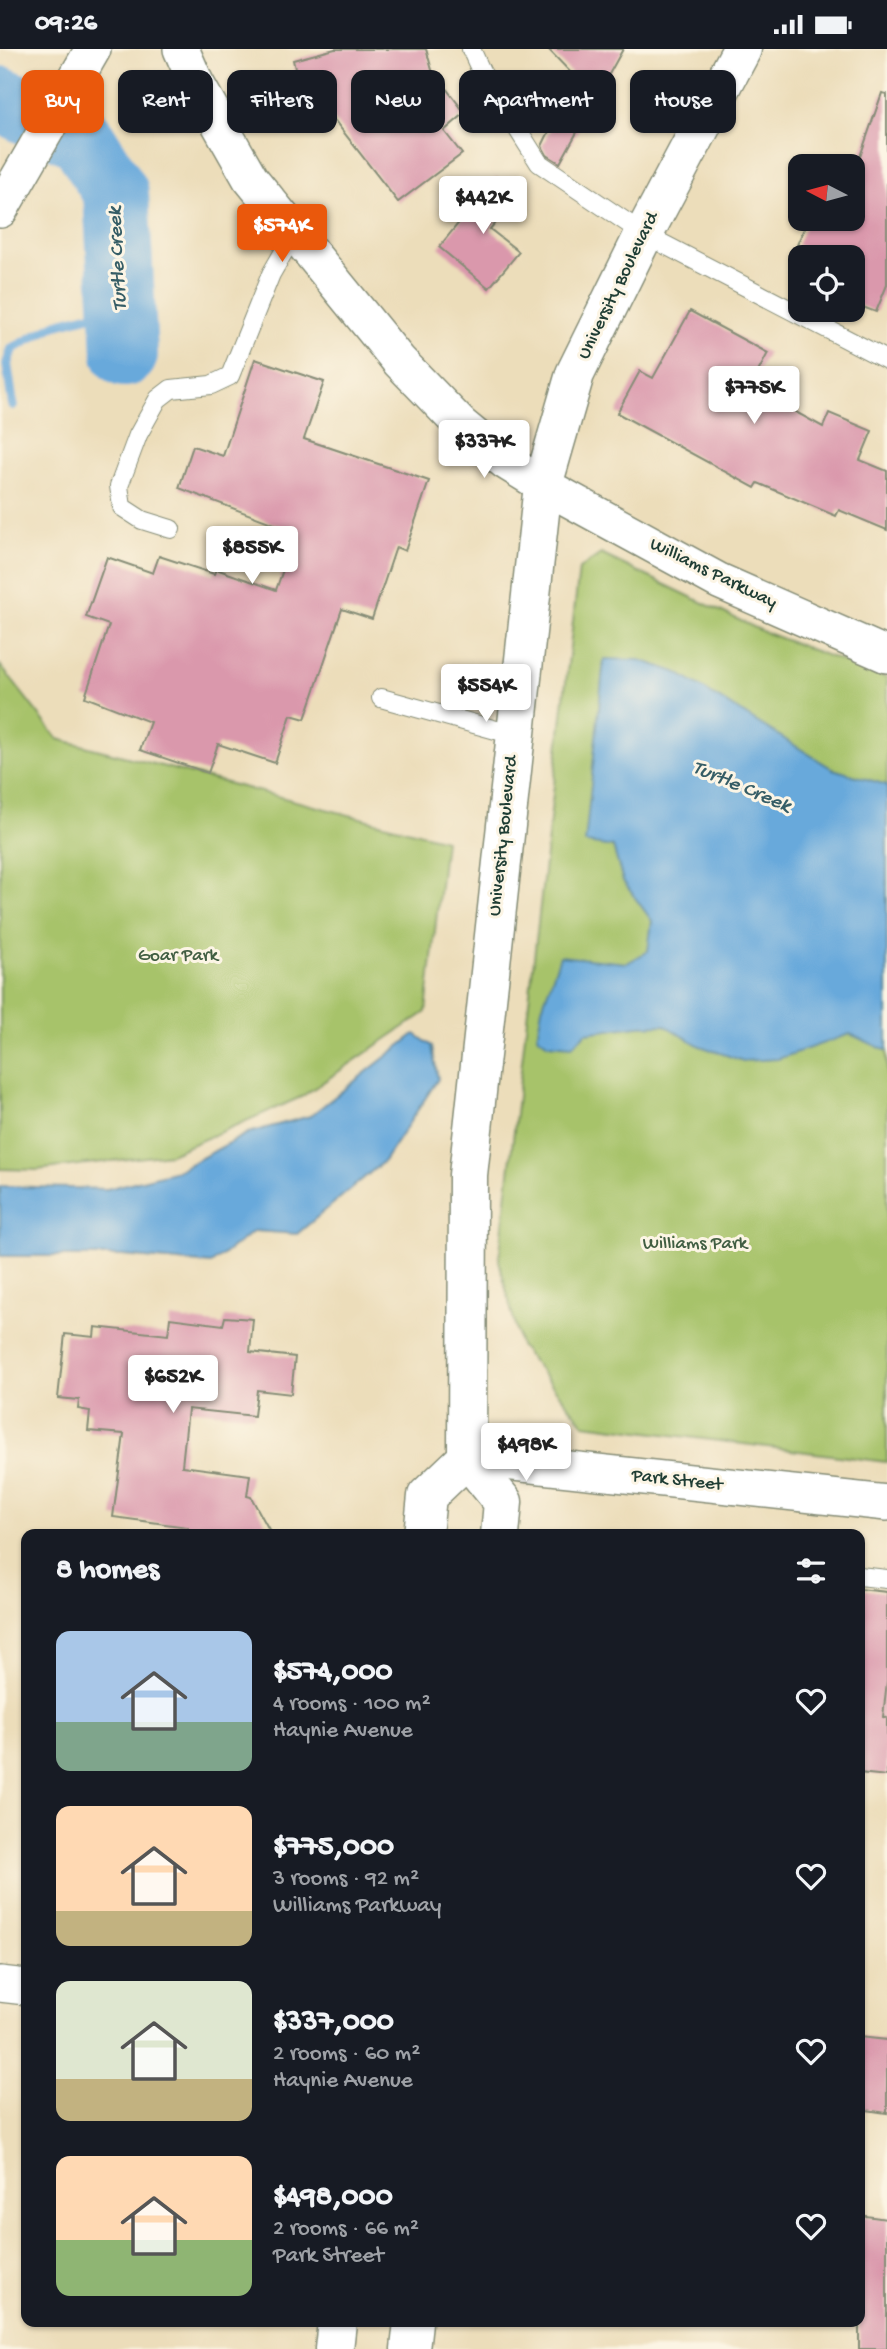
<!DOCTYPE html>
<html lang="en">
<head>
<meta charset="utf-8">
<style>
	body { margin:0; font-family:"Gochi Hand",sans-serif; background:#20242c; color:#f1f3f6; height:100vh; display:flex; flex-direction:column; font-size:26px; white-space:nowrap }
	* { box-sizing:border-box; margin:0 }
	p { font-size:23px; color:#9ea1a6 }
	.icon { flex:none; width:38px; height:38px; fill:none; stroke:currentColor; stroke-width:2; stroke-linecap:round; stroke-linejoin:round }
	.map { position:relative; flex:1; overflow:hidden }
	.drawer { position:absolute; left:21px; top:1480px; width:844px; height:798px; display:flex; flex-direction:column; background:#171b24; border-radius:14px; box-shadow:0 2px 5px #0004 }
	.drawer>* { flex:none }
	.guide { position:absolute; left:21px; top:21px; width:845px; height:63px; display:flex; gap:14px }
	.needle { width:46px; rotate:276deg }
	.buttons { position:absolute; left:788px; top:105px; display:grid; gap:14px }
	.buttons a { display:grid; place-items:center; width:77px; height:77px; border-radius:14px; background:#171b24; box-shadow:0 2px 5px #0004; font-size:35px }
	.price { position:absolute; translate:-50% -60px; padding:0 16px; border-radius:7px; background:#fff; color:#222; font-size:23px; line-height:46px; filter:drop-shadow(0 2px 4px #0008) }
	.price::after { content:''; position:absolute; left:50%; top:42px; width:21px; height:16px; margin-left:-10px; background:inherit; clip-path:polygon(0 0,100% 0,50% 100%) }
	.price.on { background:#ea580c; color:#fff }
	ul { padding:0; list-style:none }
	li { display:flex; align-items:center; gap:21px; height:175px; padding:0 35px }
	li span { display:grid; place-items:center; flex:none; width:196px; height:140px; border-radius:14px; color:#555 }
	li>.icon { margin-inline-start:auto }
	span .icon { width:84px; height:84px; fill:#fffc; stroke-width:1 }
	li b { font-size:30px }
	h2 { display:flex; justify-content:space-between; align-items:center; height:84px; padding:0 35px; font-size:30px }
	.chip { padding:0 24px; border-radius:14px; background:#171b24; box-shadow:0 2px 5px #0004; font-size:24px; line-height:63px }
	.chip.on { background:#ea580c; color:#fff }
	.status { display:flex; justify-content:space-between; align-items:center; height:49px; padding:0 35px; background:#171b24; direction:ltr }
	.status svg { height:19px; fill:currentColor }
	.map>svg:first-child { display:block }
</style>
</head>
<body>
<div class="status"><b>09:26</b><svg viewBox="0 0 49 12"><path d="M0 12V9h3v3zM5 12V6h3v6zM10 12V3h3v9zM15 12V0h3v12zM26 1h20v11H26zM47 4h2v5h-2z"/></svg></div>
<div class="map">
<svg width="887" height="2300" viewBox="0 0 887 2300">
	<rect width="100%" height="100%" fill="#fcf5e5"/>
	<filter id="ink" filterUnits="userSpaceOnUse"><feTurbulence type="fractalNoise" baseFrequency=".0143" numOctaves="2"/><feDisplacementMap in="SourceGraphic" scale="14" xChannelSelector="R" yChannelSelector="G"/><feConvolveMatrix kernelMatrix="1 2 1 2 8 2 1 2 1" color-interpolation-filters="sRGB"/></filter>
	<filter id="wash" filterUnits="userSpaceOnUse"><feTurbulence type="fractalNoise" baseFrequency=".00686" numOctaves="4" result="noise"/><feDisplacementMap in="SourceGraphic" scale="28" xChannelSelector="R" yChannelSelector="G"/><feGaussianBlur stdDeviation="1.57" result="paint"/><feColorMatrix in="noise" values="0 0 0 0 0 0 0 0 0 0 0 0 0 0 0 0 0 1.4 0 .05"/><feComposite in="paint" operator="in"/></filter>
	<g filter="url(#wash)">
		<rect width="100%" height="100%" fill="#ecddba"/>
		<g fill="#a7c36a" stroke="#63804f" stroke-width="2">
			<polygon points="601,505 764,583 887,629 887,1413 584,1375 520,1297 499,1211 579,520"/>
			<polygon points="0,616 58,690 445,791 426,963 301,1048 170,1105 37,1121 0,1120"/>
		</g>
		<g fill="#67a9db" stroke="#437388" stroke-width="2">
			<polygon points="604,610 640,611 676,623 833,720 887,736 887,1002 850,985 778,1010 743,1012 700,997 664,976 638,977 586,984 572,997 548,995 537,987 542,959 560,907 627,914 648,902 652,872 623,832 613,798 585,794"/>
			<polygon points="415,985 432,997 438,1030 384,1112 297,1185 254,1182 211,1215 123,1207 0,1207 0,1137 107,1140 177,1122 248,1084 310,1067"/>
		</g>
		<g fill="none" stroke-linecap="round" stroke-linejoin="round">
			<polyline stroke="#67a9db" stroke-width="10" points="13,356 7,315 12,300 57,275 122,258"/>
			<polyline stroke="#67a9db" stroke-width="66" points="0,50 82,89 116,144 125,305"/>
		</g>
		<g id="blocks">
			<g fill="#da98ac">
				<polygon points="335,0 426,0 432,21 465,64 444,82 462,105 398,153 331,67 319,70 311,37 300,40 293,11"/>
				<polygon points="548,0 623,0 560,114 547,106 542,97 564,52 560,50 577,30"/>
				<polygon points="882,44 887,45 887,236 876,263 852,254 852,208 809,208 811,202 797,196 808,170 852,170 852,131"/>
				<polygon points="496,128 518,146 490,180 519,203 489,239 439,198"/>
				<polygon points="690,262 768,304 750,338 823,378 829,364 872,382 860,411 887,422 887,481 839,461 836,467 758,434 755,439 617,364 640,322 653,329"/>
				<polygon points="255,310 324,333 304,390 429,432 405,502 396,498 372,570 342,560 305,670 291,666 275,714 218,695 208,724 140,701 150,673 85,648 109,576 86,568 107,508 153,524 159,507 214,525 216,520 276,541 296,483 179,439 193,397 223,407"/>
				<polygon points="225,1268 253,1270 250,1303 295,1308 291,1345 257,1341 254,1367 188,1360 182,1417 250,1426 247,1447 251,1448 272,1486 187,1486 188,1478 113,1468 124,1385 88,1382 90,1362 78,1360 79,1351 58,1349 65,1285 94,1288 95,1278 168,1286 170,1269 223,1276"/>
				<polygon points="859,1540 887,1543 887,1632 883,1668 887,1669 887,1727 859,1724"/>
				<polygon points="859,1988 887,1991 887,2064 859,2060"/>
				<polygon points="859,2166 887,2170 887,2300 859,2300"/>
			</g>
		</g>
	</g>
	<g filter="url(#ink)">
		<use href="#blocks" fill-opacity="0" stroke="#868d77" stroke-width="2"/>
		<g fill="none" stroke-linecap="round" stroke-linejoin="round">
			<g stroke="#868d77" stroke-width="20">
				<g id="service">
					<polyline points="471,0 481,22 539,114 644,185 887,311"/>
					<polyline points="171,480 142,471 122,458 119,437 138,386 158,350 171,340 211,336 230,327 271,225 294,185"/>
					<polyline points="381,649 514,686"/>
					<polyline points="859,1527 887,1530"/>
				</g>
			</g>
			<g stroke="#868d77" stroke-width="38">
				<g id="minor">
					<polyline points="181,0 196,34 250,129 399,312 461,376 506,413 543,436 719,532 887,606"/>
					<polyline points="0,161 93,0"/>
					<polyline points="467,1409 887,1454"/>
					<polyline points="0,1935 26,1938"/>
				</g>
			</g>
			<g stroke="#868d77" stroke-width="41">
				<g id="tertiary">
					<polyline points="423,1486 427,1447 467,1409"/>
					<polyline points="500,1486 503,1453 467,1409 468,1126 543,436 575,325 644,185 742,0"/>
					<polyline points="334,2300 337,2273"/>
					<polyline points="410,2300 413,2273"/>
				</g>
			</g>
			<use href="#service" stroke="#fff" stroke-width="18"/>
			<use href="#minor" stroke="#fff" stroke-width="35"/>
			<use href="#tertiary" stroke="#fff" stroke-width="38"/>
		</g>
	</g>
	<g text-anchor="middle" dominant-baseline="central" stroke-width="6" stroke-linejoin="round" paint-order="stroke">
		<g font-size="19" fill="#1f3d34" stroke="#fcf5e5">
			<text transform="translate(619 237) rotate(-64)">University Boulevard</text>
			<text transform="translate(713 525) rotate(26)">Williams Parkway</text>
			<text transform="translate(504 787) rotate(-84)">University Boulevard</text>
			<text transform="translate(677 1432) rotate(6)">Park Street</text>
		</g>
		<g font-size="19" fill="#415e42" stroke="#fcf5e5">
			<text x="178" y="907">Goar Park</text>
			<text x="695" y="1195">Williams Park</text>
		</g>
		<g font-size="21" font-style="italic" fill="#355d66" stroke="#fcf5e5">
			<text transform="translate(119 210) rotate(-93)">Turtle Creek</text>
			<text transform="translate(741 739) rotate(23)">Turtle Creek</text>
		</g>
	</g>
</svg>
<div class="buttons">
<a><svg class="needle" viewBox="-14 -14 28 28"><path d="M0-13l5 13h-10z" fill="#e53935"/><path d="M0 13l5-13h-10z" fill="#9ea1a6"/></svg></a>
<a><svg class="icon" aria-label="locate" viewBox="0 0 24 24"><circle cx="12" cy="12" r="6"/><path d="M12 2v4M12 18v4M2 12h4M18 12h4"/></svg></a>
</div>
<b class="price" style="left:483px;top:187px">$442K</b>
<b class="price on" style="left:282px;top:215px">$574K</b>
<b class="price" style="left:754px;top:377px">$775K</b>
<b class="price" style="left:484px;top:431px">$337K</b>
<b class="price" style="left:252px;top:537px">$855K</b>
<b class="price" style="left:486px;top:675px">$554K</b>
<b class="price" style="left:173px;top:1366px">$652K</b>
<b class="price" style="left:526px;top:1434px">$498K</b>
<div class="guide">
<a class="chip on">Buy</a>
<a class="chip">Rent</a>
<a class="chip">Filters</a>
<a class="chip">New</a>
<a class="chip">Apartment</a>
<a class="chip">House</a>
</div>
<section class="drawer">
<h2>8 homes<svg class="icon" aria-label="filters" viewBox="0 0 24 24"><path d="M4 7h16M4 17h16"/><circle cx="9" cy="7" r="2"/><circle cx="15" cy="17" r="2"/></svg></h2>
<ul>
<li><span style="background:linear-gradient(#a9c7e8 65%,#7fa58c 0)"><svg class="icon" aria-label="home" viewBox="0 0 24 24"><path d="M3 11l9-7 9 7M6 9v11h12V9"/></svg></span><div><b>$574,000</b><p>4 rooms · 100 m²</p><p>Haynie Avenue</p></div><svg class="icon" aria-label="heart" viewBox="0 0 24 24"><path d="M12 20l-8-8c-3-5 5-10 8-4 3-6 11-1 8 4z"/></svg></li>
<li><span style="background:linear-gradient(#ffd9b3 75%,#c2b280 0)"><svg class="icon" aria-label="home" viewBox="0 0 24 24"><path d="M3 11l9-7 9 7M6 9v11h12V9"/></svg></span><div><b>$775,000</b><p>3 rooms · 92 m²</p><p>Williams Parkway</p></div><svg class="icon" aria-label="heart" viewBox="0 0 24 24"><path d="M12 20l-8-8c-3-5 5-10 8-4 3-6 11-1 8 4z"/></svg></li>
<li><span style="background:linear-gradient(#dfe7d0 70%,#c2b280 0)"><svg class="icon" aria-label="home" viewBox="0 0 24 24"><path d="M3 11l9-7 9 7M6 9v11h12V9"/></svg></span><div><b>$337,000</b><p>2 rooms · 60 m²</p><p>Haynie Avenue</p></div><svg class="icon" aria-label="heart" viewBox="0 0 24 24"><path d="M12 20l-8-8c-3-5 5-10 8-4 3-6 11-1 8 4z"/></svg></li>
<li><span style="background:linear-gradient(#ffd9b3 60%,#8fb573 0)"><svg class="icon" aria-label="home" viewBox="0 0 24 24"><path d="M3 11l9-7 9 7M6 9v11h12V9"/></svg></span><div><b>$498,000</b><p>2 rooms · 66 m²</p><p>Park Street</p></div><svg class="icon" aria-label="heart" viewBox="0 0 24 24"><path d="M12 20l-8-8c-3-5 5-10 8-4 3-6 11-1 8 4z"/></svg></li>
</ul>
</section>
</div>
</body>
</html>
